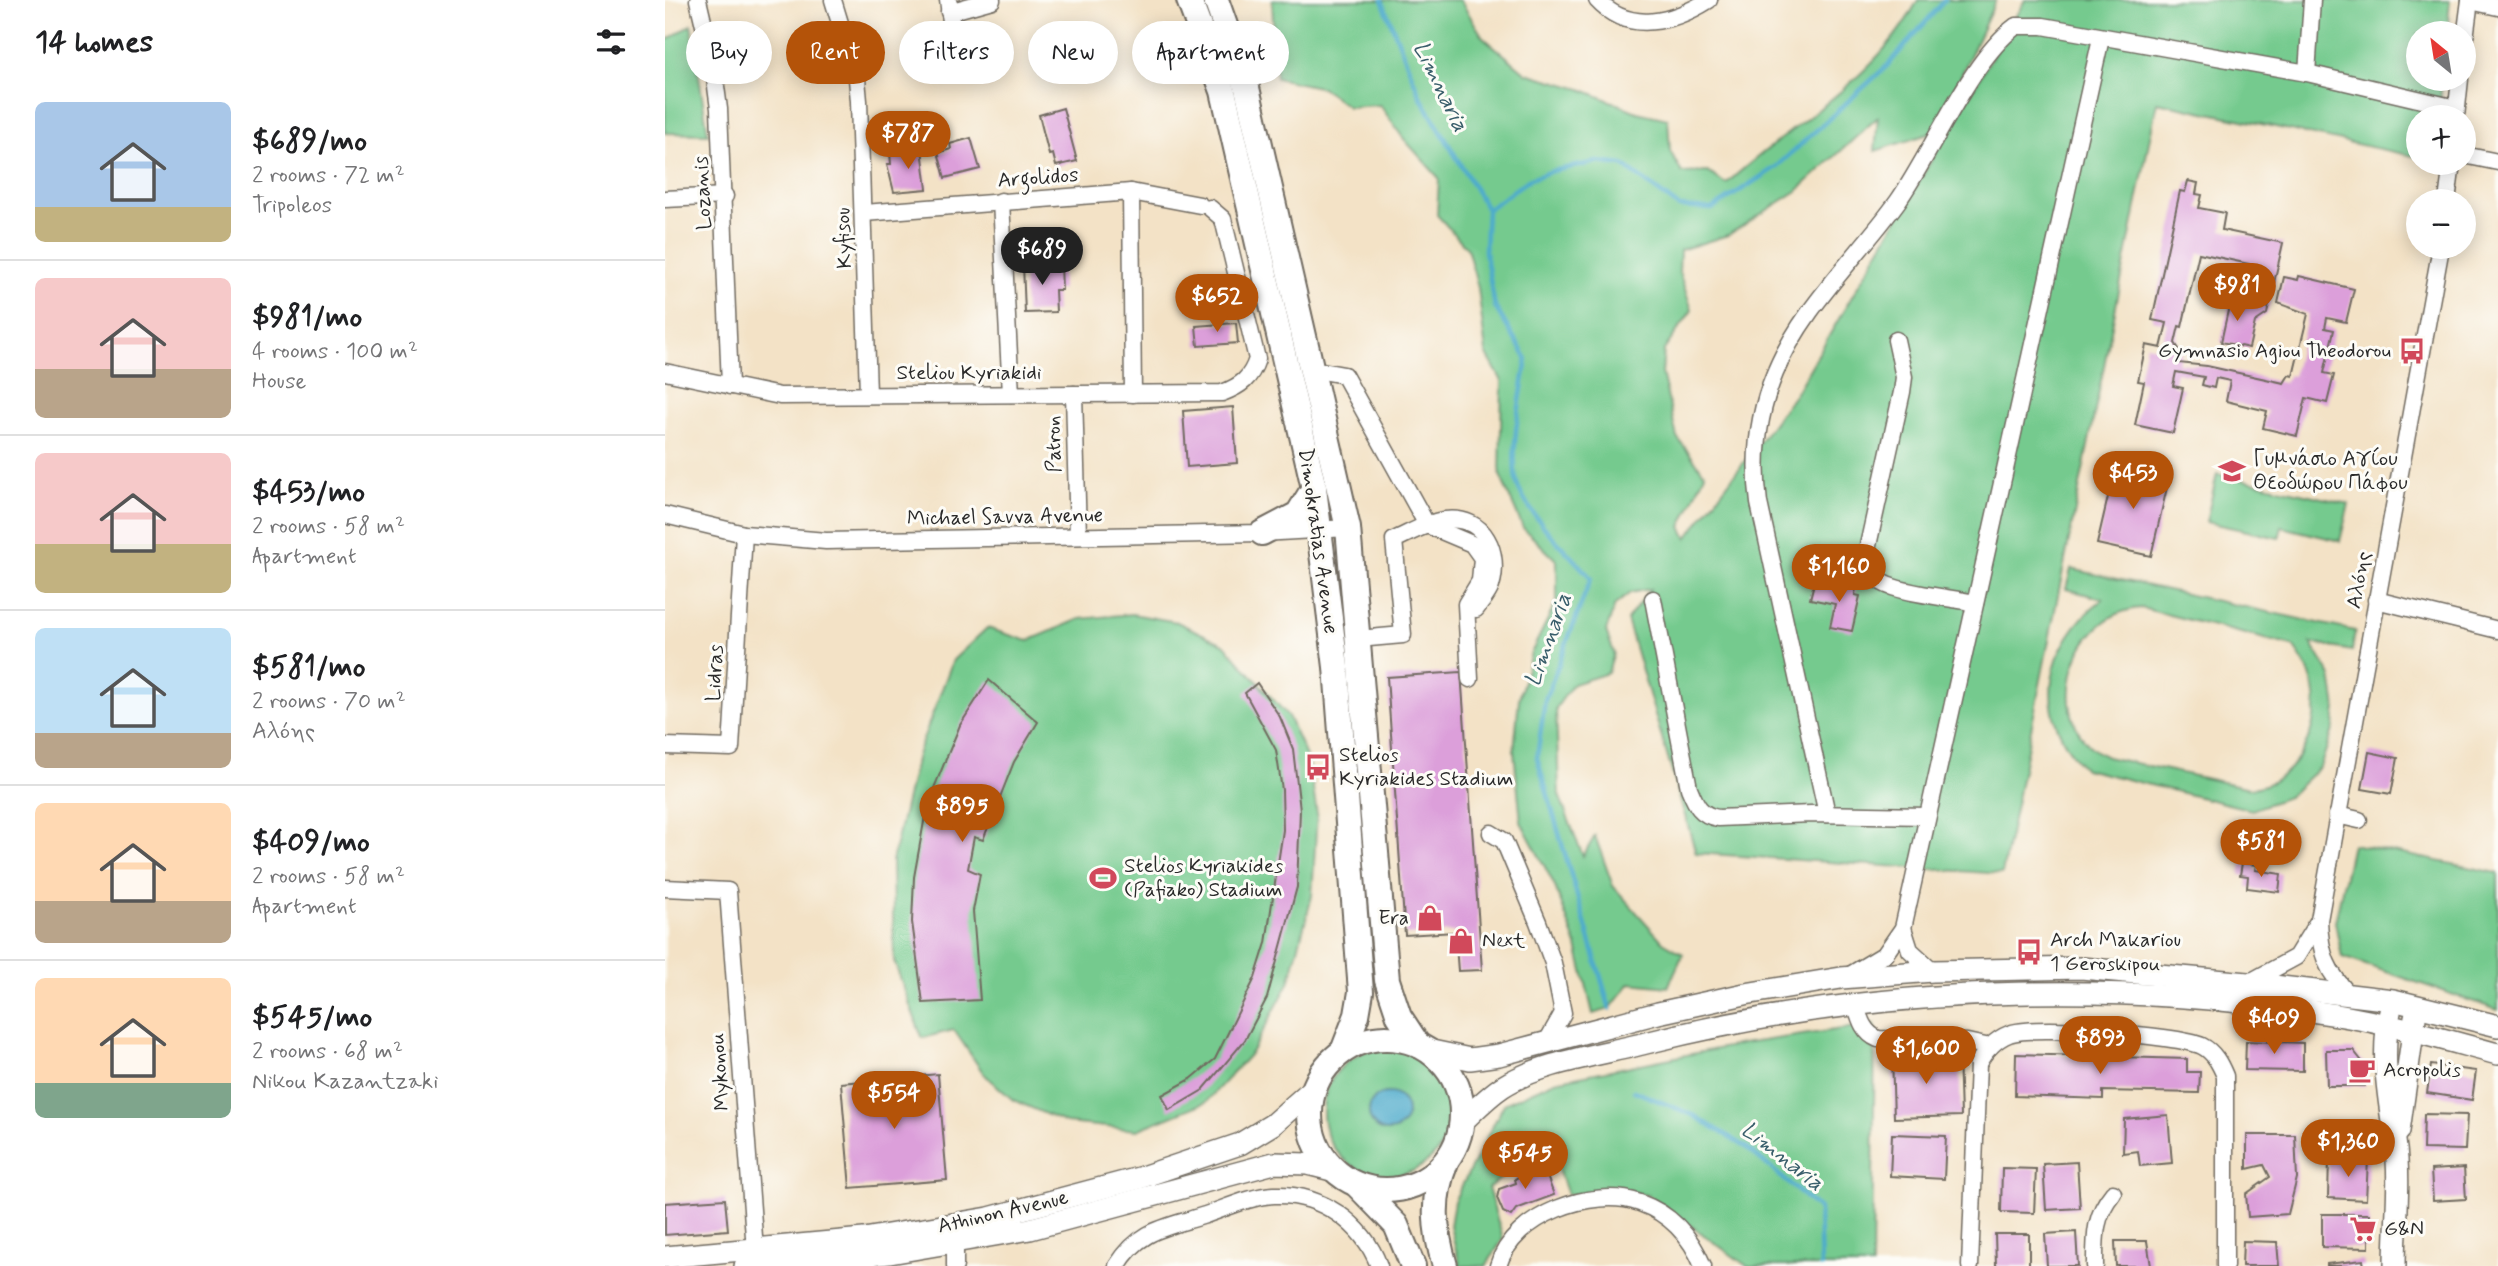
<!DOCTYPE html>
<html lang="en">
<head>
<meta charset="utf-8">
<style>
	body { margin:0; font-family:Mynerve,sans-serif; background:#f6f6f6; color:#202124; height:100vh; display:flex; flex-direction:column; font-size:26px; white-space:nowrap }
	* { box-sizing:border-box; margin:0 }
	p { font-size:23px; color:#757577 }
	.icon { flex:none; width:38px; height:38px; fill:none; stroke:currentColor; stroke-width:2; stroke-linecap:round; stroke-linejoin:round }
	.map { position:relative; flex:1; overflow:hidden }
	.sheet { display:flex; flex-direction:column; background:#fff; width:665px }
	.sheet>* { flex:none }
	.top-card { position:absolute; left:21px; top:21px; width:665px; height:63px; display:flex; gap:14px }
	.needle { width:46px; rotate:330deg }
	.tools { position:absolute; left:1741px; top:21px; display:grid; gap:14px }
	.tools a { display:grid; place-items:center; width:70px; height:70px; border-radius:50%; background:#fff; box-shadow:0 4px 18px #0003; font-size:35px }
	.price { position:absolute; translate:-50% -60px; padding:0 16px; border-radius:24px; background:#b45309; color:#fff; font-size:23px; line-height:46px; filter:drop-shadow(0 2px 4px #0008) }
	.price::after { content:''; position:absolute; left:50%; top:42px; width:21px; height:16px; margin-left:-10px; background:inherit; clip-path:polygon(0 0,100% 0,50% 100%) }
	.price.active { background:#222; color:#fff }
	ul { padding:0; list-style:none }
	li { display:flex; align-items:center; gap:21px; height:175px; padding:0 35px }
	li+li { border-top:2px solid #e0e0e0 }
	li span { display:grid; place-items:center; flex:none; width:196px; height:140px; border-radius:10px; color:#555 }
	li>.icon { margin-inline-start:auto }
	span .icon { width:84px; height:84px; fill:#fffc; stroke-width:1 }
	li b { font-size:30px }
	h2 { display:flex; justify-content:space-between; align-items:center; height:84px; padding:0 35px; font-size:30px }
	.chip { padding:0 24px; border-radius:32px; background:#fff; box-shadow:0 4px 18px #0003; font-size:24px; line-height:63px }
	.chip.active { background:#b45309; color:#fff }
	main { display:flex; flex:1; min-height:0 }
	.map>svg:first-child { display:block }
</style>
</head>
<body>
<main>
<section class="sheet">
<h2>14 homes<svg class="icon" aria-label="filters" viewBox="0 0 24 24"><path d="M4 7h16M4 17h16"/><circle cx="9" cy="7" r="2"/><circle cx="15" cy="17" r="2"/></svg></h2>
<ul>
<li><span style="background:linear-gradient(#a9c7e8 75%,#c2b280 0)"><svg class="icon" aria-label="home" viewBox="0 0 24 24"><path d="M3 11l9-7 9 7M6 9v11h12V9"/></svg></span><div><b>$689/mo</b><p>2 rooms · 72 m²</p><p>Tripoleos</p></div></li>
<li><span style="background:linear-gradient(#f6c9c9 65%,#b9a48a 0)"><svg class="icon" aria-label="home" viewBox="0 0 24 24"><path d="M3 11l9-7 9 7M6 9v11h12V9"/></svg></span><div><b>$981/mo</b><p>4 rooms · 100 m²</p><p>House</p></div></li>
<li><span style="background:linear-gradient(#f6c9c9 65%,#c2b280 0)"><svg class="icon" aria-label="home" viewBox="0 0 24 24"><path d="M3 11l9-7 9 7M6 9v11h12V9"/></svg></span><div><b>$453/mo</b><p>2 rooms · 58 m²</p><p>Apartment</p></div></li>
<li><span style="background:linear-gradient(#bfe0f5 75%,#b9a48a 0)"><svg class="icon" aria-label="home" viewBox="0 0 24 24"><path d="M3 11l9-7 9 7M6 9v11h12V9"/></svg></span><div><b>$581/mo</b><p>2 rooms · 70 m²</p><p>Αλόης</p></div></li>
<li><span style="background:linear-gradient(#ffd9b3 70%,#b9a48a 0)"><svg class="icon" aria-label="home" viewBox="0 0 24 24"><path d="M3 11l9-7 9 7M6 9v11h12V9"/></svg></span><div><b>$409/mo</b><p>2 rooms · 58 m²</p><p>Apartment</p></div></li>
<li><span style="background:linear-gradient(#ffd9b3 75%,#7fa58c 0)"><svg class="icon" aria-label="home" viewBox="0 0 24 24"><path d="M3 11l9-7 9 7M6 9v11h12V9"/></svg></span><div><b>$545/mo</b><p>2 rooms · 68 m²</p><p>Nikou Kazantzaki</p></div></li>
</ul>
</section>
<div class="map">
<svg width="1833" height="1266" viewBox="0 0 1833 1266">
	<rect width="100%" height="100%" fill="#fdfcf7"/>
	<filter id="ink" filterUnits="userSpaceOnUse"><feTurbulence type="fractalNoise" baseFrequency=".0143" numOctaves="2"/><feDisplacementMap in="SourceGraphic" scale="14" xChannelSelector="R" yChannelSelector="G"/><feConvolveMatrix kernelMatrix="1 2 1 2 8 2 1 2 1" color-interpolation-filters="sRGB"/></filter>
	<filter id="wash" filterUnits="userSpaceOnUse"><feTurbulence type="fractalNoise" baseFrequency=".00686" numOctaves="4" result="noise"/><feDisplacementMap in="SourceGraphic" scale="28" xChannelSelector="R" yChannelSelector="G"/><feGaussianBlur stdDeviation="1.57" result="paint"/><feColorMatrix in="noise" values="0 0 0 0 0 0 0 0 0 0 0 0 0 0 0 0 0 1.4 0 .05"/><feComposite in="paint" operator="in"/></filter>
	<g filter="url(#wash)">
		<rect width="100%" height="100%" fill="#f3e2c6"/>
		<g fill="#75ca8e" stroke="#507a5c" stroke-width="2" fill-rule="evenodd">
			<path d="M607 0H795L818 37 861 73 916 89 972 112 1003 119 1005 151 1017 173 1043 172 1061 184C1126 124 1210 82 1253 0H1331L1270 132 1210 151 1213 117 1132 191 1063 235 1015 250 1014 272 1027 310 999 350 997 373 1012 437 1040 474 1016 527 1022 538 1130 394 1360 0H1785L1782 33H1754V79H1777L1774 117H1754L1753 157 1492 102 1337 874 1031 853 962 620 985 589 965 593 950 605 941 631 949 653 943 673 908 684 891 708 894 795 918 856 930 836 948 886 998 942 1018 954 1003 987 965 983 945 1009 928 1014 912 946 889 884 856 822 849 751 854 699 866 653 892 601V561L858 528 835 475 837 381 821 353 813 288 802 248 772 215 774 178 738 138 715 105 683 107 658 88 611 78Z"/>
			<polygon points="26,25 43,134 0,133 0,41"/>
			<polygon points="1552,474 1684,504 1675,541 1617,527 1614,538 1541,522"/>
			<path d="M1406 569 1690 631 1687 651 1646 643 1666 676 1671 708 1669 727 1655 767 1623 797 1587 810 1420 769C1366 715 1380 643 1438 599L1401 589ZM1476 608 1628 646C1639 661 1648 676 1650 695 1654 734 1627 786 1585 788L1442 757C1378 730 1401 614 1476 608Z"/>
			<polygon points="467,614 512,622 559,644 623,716 644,763 652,814 647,896 624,983 586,1053 541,1102 472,1130 401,1123 348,1100 319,1074 289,1030 257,1038 229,961 227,861 252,755 288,660 322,628 363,641 415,619"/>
			<polygon points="1687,844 1833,873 1833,1010 1677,957 1670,922"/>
			<polygon points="1210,1024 1207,1266 1082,1266 984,1196 951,1188 902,1195 884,1144 823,1188 838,1239 821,1266 795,1266 785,1226 789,1201 839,1104 890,1081 1077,1044"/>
			<circle cx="722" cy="1112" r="64"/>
		</g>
		<circle fill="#4dabcc" stroke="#3c6b7c" stroke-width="2" cx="723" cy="1112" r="19"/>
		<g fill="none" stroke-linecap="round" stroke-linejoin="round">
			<g stroke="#4dabcc" stroke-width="4.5">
				<path d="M717 0 755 96 822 209 820 251 830 307 862 359C857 388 842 464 854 489 869 522 902 551 926 578L880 700 872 758 945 1009"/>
				<polyline points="823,209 863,180 887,171 932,162 958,165 1014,207 1047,209 1111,167 1223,65 1280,0"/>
				<polyline points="969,1091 1028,1115 1081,1147 1154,1209 1156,1266"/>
			</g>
		</g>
		<g id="blocks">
			<g fill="#dc9fda">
				<polygon points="398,108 412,161 391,166 388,154 384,155 374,115"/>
				<polygon points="306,138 315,169 280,178 272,148 276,152 286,149 285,144"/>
				<polygon points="257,149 262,189 229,192 222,164 226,164 225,153"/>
				<polygon points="1523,181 1533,183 1531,194 1537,195 1534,208 1560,213 1557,230 1618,243 1602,314 1590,322 1584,348 1556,342 1564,306 1575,308 1584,264 1534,253 1517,327 1514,326 1510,343 1516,352 1513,363 1542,366 1619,383 1624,375 1628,376 1643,314 1613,303 1619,277 1633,280 1634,276 1689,289 1681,322 1662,318 1660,328 1669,330 1659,373 1669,375 1662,403 1641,398 1632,436 1598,428 1602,411 1561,401 1565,381 1551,378 1549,388 1537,385 1539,377 1511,372 1508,386 1518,388 1508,433 1470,425 1479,382 1473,381 1481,345 1496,348 1502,323 1487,320 1515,191 1520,192"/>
				<polygon points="396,263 397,290 390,290 391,312 360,313 358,264"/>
				<polygon points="571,323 573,343 533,346 531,326"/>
				<polygon points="568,407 572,463 522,467 518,411"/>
				<polygon points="1450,467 1504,479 1486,556 1432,544"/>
				<polygon points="1149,583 1174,587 1175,585 1191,586 1190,595 1195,596 1187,631 1165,627 1170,604 1145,599"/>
				<polygon points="796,672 817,970 793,971 790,932 740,935 722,677"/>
				<polygon points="324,680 373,722 349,762 318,840 309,837 303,869 315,874 308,911 315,1000 258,1003 247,922 249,877 262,805 295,725"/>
				<polygon points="592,683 615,717 628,749 635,810 632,887 602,998 580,1040 538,1090 504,1110 497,1095 526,1079 550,1059 590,978 601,943 618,830 617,790 611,750 580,693"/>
				<polygon points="1704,752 1733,758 1726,794 1697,789"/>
				<polygon points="1577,863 1591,865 1590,870 1616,874 1614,892 1582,888 1583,876 1575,875"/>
				<polygon points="1581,1041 1638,1043 1638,1071 1580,1070"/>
				<polygon points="1661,1050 1688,1050 1700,1065 1700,1086 1662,1086"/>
				<polygon points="1294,1053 1296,1116 1229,1118 1227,1055"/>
				<polygon points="1351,1054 1522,1059 1522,1072 1535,1072 1534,1093 1438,1091 1438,1099 1350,1096"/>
				<polygon points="1766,1065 1811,1071 1807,1100 1762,1093"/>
				<polygon points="273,1074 282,1180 185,1188 176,1083"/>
				<polygon points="1759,1114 1802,1115 1800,1150 1758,1149"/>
				<polygon points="1503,1115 1507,1163 1475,1166 1473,1151 1458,1153 1459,1119"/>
				<polygon points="1227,1134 1281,1136 1279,1179 1225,1176"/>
				<polygon points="1582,1135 1630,1135 1632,1178 1623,1214 1583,1217 1581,1194 1605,1177 1599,1165 1582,1169"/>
				<polygon points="1664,1158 1703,1159 1701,1200 1663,1198"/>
				<polygon points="1412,1162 1415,1208 1381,1210 1378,1164"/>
				<polygon points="877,1163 889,1195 851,1209 846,1216 838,1212 832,1198 834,1189 851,1183 850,1179"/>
				<polygon points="1337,1168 1371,1169 1369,1213 1336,1212"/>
				<polygon points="1799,1168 1801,1199 1768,1201 1766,1170"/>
				<polygon points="60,1199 63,1230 0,1235 0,1203"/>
				<polygon points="1657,1214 1704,1214 1704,1248 1657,1247"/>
				<polygon points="1411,1232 1413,1266 1382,1266 1380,1234"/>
				<polygon points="1330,1234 1364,1234 1364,1266 1331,1266"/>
				<polygon points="1450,1241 1482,1241 1486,1266 1451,1266"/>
				<polygon points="1578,1241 1612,1242 1614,1266 1577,1266"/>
				<polygon points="1698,1260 1699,1266 1662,1266 1662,1264"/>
			</g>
		</g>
	</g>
	<g filter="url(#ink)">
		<use href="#blocks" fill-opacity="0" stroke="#716b61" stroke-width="2"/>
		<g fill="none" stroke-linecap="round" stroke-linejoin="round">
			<g stroke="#716b61" stroke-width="19">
				<g id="minor">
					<polyline points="33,0 48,64 54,109 65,386"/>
					<polyline points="168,0 192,79 194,101 203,394"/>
					<polyline points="283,0 291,56"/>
					<path d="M932 0C964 35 1009 22 1044 0"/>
					<polyline points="1805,1 1833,7"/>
					<polyline points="284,12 327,0"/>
					<polyline points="1799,46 1805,0"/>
					<polyline points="1642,73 1647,0"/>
					<polyline points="1791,117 1795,79"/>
					<polyline points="1799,155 1833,162"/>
					<polyline points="466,192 535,205"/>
					<polyline points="0,199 60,196"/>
					<polyline points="336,201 346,394"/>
					<polyline points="1782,201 1787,163"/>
					<polyline points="199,213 466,192 468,394"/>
					<path d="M1231 340 1239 377 1237 392 1202 550C1203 563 1206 576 1218 583 1234 593 1288 598 1310 603"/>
					<polyline points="646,369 679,375 762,525 807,544 817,558 815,581 801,604 805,679"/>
					<path d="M0 372 115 396 557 393C576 386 586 378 592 359L558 219 545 208"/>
					<polyline points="409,394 413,536"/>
					<polyline points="0,515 79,534 161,541 597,533 683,528"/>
					<path d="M988 599 1024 788C1031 805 1035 815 1053 818L1146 814 1262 816"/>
					<polyline points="1711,600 1833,630"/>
					<path d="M693 639 738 635 729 540C745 533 763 522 780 520 820 515 836 553 826 586 823 595 816 602 811 609"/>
					<polyline points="0,746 66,748 79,534"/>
					<path d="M1162 814 1094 503C1088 459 1093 414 1110 373 1137 307 1192 258 1233 201 1268 151 1305 60 1351 26H1378L1642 73 1791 108"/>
					<polyline points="1672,815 1694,820"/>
					<polyline points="826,833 839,841 873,922 888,963 898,1013 881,1043"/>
					<polyline points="0,888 63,891 90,1250"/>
					<polyline points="1238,928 1245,950 1268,971"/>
					<polyline points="1185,975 1220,954 1238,928 1436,38"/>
					<polyline points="1583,983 1631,957 1652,923"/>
					<path d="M1687 997C1662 973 1655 954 1654 920L1776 247"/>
					<path d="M1191 1006C1195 1020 1199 1033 1213 1039L1302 1042 1325 1047"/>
					<polyline points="290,1266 290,1242"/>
					<path d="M452 1266C474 1230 499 1228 537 1216 559 1209 586 1196 609 1195 656 1193 698 1223 714 1266"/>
					<path d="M833 1266C848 1215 927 1186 975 1203 1006 1214 1026 1237 1038 1266"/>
					<path d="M1305 1266 1313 1064C1319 1051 1331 1039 1344 1034 1367 1024 1514 1035 1537 1046 1549 1052 1555 1064 1560 1076V1266"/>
					<path d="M1430 1266C1430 1237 1429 1216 1448 1193"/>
				</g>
			</g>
			<g stroke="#716b61" stroke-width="24">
				<g id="major">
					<path d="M1725 1012C1715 1055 1724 1099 1730 1141 1736 1179 1730 1227 1730 1266"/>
					<polyline points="762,1050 805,1059 834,1055 993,1013 1080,994 1176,978 1268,971 1416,968 1583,983 1728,1000 1833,1026"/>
					<path d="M796 1123C809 1111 822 1097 837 1087 875 1062 940 1054 985 1042 1203 987 1449 978 1672 1015 1726 1024 1780 1040 1833 1054"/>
					<polyline points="1734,1131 1750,1018"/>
					<polyline points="0,1257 199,1239 324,1218 474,1178 575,1144 608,1124 650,1087"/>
					<polyline points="80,1266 225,1253 365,1229 609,1163 643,1164 671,1171"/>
				</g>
			</g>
			<g stroke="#716b61" stroke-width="28">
				<g id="highway">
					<polyline points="524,0 558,91 649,488 671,667 696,992 692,1015 678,1051"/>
					<polyline points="551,0 582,88 683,528 722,980 734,1016 753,1045"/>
					<polyline points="597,533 633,514 649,488"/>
					<circle cx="721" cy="1114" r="76"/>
					<polyline points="692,1185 731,1225 748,1266"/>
					<path d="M780 1266C769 1229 766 1198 781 1162"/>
				</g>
			</g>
			<use href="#minor" stroke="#fff" stroke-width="16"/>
			<use href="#major" stroke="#fff" stroke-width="21"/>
			<use href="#highway" stroke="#fff" stroke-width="24"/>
		</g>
	</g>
	<defs>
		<g id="bus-bare" transform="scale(2.1)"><path d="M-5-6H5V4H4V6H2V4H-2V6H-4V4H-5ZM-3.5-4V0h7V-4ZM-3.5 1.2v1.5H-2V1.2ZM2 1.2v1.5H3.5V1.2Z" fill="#d1495b" stroke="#fdfcf7" stroke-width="2.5" paint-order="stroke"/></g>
		<g id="school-bare" transform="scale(2.1)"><path d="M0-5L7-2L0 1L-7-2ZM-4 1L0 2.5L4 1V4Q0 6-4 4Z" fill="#d1495b" stroke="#fdfcf7" stroke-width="2.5" paint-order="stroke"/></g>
		<g id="stadium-bare" transform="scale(2.1)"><path d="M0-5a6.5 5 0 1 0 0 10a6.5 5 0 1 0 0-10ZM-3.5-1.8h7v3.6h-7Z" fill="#d1495b" stroke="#fdfcf7" stroke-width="2.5" paint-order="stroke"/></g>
		<g id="shop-bare" transform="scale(2.1)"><path d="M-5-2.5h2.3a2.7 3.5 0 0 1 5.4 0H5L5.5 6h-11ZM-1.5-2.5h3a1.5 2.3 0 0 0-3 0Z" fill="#d1495b" stroke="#fdfcf7" stroke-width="2.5" paint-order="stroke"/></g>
		<g id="cafe-bare" transform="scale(2.1)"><path d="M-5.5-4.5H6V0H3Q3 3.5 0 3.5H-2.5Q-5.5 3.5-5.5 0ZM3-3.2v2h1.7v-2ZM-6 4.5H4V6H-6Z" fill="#d1495b" stroke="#fdfcf7" stroke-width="2.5" paint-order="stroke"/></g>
		<g id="supermarket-bare" transform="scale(2.1)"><path d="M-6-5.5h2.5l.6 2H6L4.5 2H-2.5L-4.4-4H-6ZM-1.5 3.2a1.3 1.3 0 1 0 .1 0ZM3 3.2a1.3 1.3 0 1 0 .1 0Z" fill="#d1495b" stroke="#fdfcf7" stroke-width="2.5" paint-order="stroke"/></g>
	</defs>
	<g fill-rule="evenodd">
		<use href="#bus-bare" x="1747" y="351"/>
		<use href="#school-bare" x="1567" y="471"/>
		<use href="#bus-bare" x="653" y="767"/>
		<use href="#stadium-bare" x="438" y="878"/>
		<use href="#shop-bare" x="765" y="918"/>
		<use href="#shop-bare" x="796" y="941"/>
		<use href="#bus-bare" x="1364" y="952"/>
		<use href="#cafe-bare" x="1697" y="1070"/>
		<use href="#supermarket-bare" x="1698" y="1229"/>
	</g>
	<g text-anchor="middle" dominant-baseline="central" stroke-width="6" stroke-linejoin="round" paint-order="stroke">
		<g font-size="21" fill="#2b2b2b" stroke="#fdfcf7">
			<text transform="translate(373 178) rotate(-4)">Argolidos</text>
			<text transform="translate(38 193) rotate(-93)">Lozanis</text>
			<text transform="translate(179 238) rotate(-92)">Kyfisou</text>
			<text x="304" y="373">Steliou Kyriakidi</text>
			<text transform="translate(389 444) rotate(-91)">Patron</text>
			<text transform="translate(340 517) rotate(-1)">Michael Savva Avenue</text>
			<text transform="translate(653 541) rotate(82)">Dimokratias Avenue</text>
			<text transform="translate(1694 580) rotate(-79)">Αλόης</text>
			<text transform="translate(50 673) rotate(-87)">Lidras</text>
			<text transform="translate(55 1072) rotate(-94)">Mykonou</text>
			<text transform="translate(338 1212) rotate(-13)">Athinon Avenue</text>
		</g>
		<g font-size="21" fill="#2b2b2b" stroke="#fdfcf7" text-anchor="start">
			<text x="1726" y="351" text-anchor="end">Gymnasio Agiou Theodorou</text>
			<text x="1588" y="459">Γυμνάσιο Αγίου<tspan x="1588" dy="24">Θεοδώρου Πάφου</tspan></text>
			<text x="674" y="755">Stelios<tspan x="674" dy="24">Kyriakides Stadium</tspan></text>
			<text x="459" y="866">Stelios Kyriakides<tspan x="459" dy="24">(Pafiako) Stadium</tspan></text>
			<text x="744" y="918" text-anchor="end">Era</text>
			<text x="1385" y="940">Arch Makariou<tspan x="1385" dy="24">1 Geroskipou</tspan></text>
			<text x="817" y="941">Next</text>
			<text x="1718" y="1070">Acropolis</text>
			<text x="1719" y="1229">G&amp;N</text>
		</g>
		<g font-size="23" font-style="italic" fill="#395e6b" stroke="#fdfcf7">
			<text transform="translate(775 87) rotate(64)">Limnaria</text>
			<text transform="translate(884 640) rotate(-70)">Limnaria</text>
			<text transform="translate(1117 1157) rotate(38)">Limnaria</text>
		</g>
	</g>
</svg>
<div class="tools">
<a><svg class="needle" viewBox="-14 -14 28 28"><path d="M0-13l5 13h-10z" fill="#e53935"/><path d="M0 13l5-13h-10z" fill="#757577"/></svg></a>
<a>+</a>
<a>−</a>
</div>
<b class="price" style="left:243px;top:171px">$787</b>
<b class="price active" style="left:377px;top:287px">$689</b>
<b class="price" style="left:1572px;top:323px">$981</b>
<b class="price" style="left:552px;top:334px">$652</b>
<b class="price" style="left:1468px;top:511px">$453</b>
<b class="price" style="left:1174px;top:604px">$1,160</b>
<b class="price" style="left:297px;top:844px">$895</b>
<b class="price" style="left:1596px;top:879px">$581</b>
<b class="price" style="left:1609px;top:1056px">$409</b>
<b class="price" style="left:1435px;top:1076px">$893</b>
<b class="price" style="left:1261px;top:1086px">$1,600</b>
<b class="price" style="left:229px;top:1131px">$554</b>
<b class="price" style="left:1683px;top:1179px">$1,360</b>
<b class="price" style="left:860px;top:1191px">$545</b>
<div class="top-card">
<a class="chip">Buy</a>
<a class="chip active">Rent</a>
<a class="chip">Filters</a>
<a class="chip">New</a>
<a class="chip">Apartment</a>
</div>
</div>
</main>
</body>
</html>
